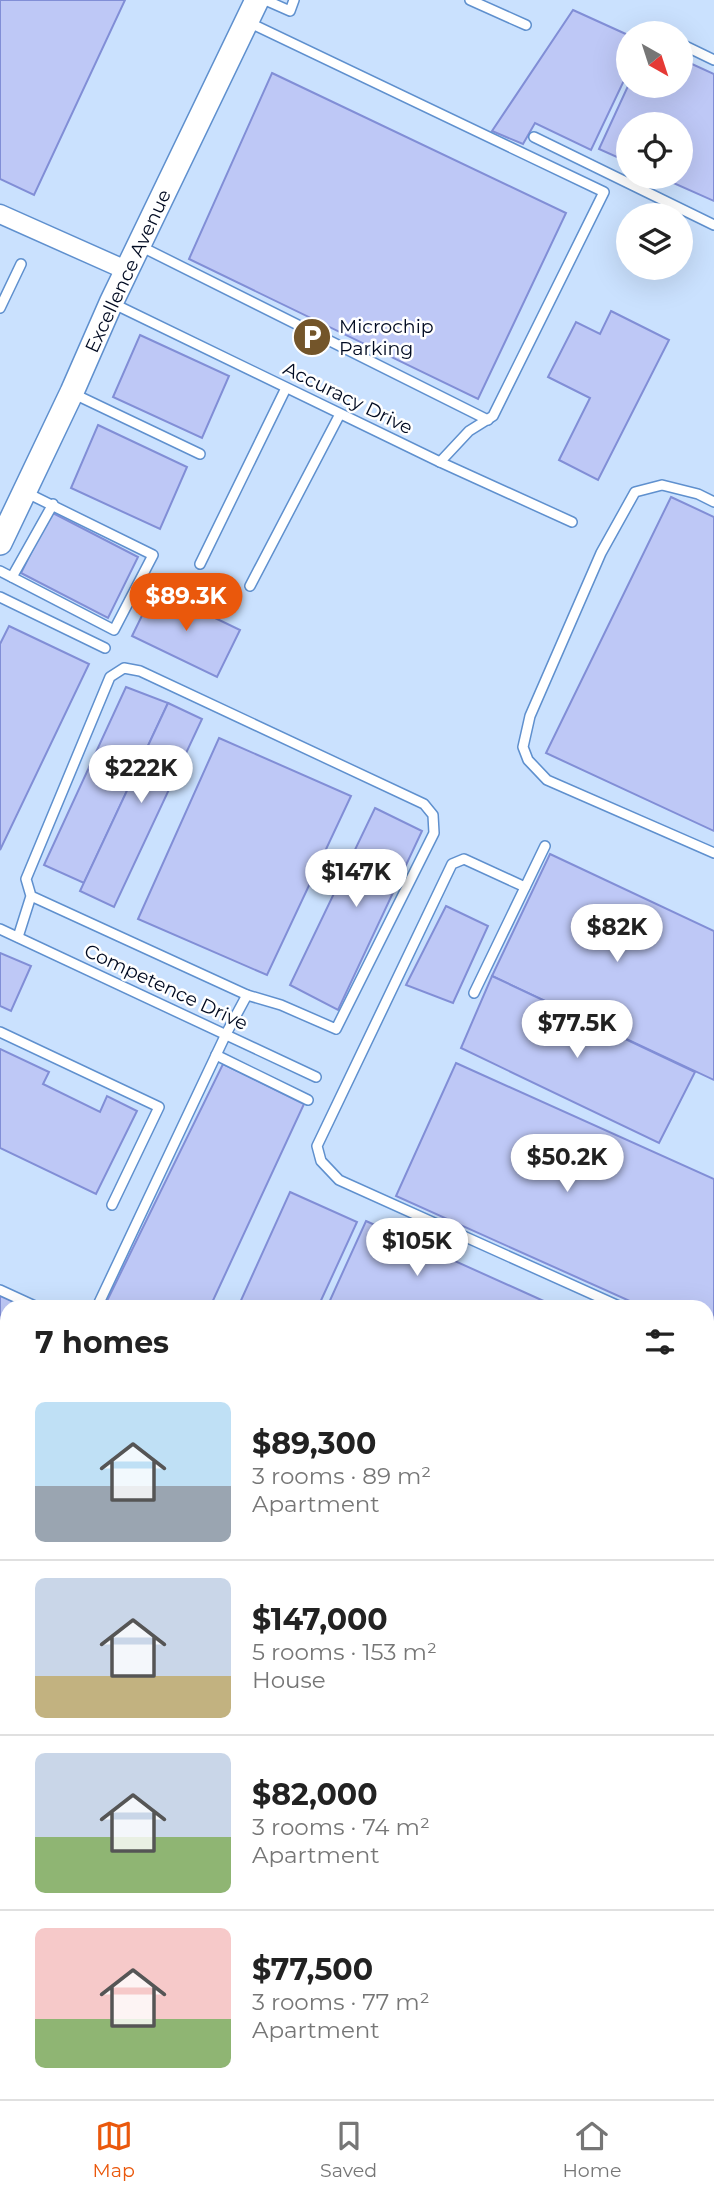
<!DOCTYPE html>
<html lang="en">
<head>
<meta charset="utf-8">
<style>
	body { margin:0; font-family:Montserrat,sans-serif; background:#f2f2f2; color:#222; height:100vh; display:flex; flex-direction:column; font-size:26px; white-space:nowrap }
	* { box-sizing:border-box; margin:0 }
	p { font-size:23px; color:#767676 }
	.icon { flex:none; width:38px; height:38px; fill:none; stroke:currentColor; stroke-width:2; stroke-linecap:round; stroke-linejoin:round }
	.map { position:relative; flex:1; overflow:hidden }
	.panel { position:absolute; left:0px; top:1300px; width:714px; height:800px; display:flex; flex-direction:column; background:#fff; border-radius:21px 21px 0 0; box-shadow:0 7px 28px #0002 }
	.panel>* { flex:none }
	.needle { width:46px; rotate:141deg }
	.fabs { position:absolute; left:616px; top:21px; display:grid; gap:14px }
	.fabs a { display:grid; place-items:center; width:77px; height:77px; border-radius:50%; background:#fff; box-shadow:0 7px 28px #0002; font-size:35px }
	.price { position:absolute; translate:-50% -60px; padding:0 16px; border-radius:24px; background:#fff; color:#222; font-size:23px; line-height:46px; filter:drop-shadow(0 2px 4px #0008) }
	.price::after { content:''; position:absolute; left:50%; top:42px; width:21px; height:16px; margin-left:-10px; background:inherit; clip-path:polygon(0 0,100% 0,50% 100%) }
	.price.on { background:#ea580c; color:#fff }
	ul { padding:0; list-style:none }
	li { display:flex; align-items:center; gap:21px; height:175px; padding:0 35px }
	li+li { border-top:2px solid #e0e0e0 }
	li span { display:grid; place-items:center; flex:none; width:196px; height:140px; border-radius:10px; color:#555 }
	li>.icon { margin-inline-start:auto }
	span .icon { width:84px; height:84px; fill:#fffc; stroke-width:1 }
	li b { font-size:30px }
	h2 { display:flex; justify-content:space-between; align-items:center; height:84px; padding:0 35px; font-size:30px }
	.tab-bar { display:flex; justify-content:space-around; align-items:center; height:98px; border-top:2px solid #e0e0e0; background:#fff; font-size:19px; color:#767676 }
	.tab-bar a { display:grid; justify-items:center; gap:4px }
	.tab-bar .on { color:#ea580c }
	.map>svg:first-child { display:block }
</style>
</head>
<body>
<div class="map">
<svg width="714" height="2099" viewBox="0 0 714 2099">
	<rect width="100%" height="100%" fill="#dee8f6"/>
	<path fill="#cae1fe" fill-rule="evenodd" d="M0 0H714V2099H0ZM628 33H681V86H628ZM628 124H681V177H628ZM628 215H681V268H628ZM7 1307H707V2093H7Z"/>
	<g fill="#bec8f6" stroke="#818ed6" stroke-width="2">
		<polygon points="0,0 125,0 34,195 0,179"/>
		<polygon points="573,10 628,35 628,72 591,150 535,123 523,144 492,131"/>
		<polygon points="681,59 714,74 714,201 660,177 681,177 681,124 628,124 628,162 599,149 628,86 681,86"/>
		<polygon points="272,73 566,213 478,399 189,259"/>
		<polygon points="611,311 669,340 598,480 559,460 590,398 548,377 576,322 600,334"/>
		<polygon points="140,335 229,376 202,438 113,397"/>
		<polygon points="98,425 187,467 160,529 71,488"/>
		<polygon points="671,497 714,517 714,831 546,753"/>
		<polygon points="51,512 138,557 108,618 21,573"/>
		<polygon points="155,589 240,630 217,677 132,636"/>
		<polygon points="9,626 89,664 0,850 0,644"/>
		<polygon points="126,687 168,703 84,883 44,865"/>
		<polygon points="168,703 202,719 114,907 80,891"/>
		<polygon points="219,738 351,796 267,975 138,919"/>
		<polygon points="375,808 422,831 338,1010 290,985"/>
		<polygon points="550,854 714,931 714,1080 492,976"/>
		<polygon points="446,906 488,926 453,1003 406,985"/>
		<polygon points="0,953 31,966 11,1011 0,1006"/>
		<polygon points="492,976 695,1072 659,1143 461,1048"/>
		<polygon points="0,1049 49,1072 43,1084 100,1112 107,1096 137,1111 96,1194 0,1148"/>
		<polygon points="456,1063 714,1179 714,1339 707,1336 707,1307 643,1307 396,1196"/>
		<polygon points="223,1064 304,1104 210,1307 104,1307"/>
		<polygon points="290,1192 357,1222 318,1307 238,1307"/>
		<polygon points="366,1221 557,1307 327,1307"/>
		<polygon points="0,1296 25,1307 7,1307 7,1354 0,1369"/>
		<polygon points="707,1375 714,1378 714,1456 707,1471"/>
		<polygon points="714,2047 714,2099 683,2099 686,2093 707,2093 707,2059"/>
		<polygon points="0,2069 7,2073 7,2093 39,2093 41,2095 38,2099 0,2099"/>
	</g>
	<g fill="none" stroke-linecap="round" stroke-linejoin="round">
		<g stroke="#5f90ce" stroke-width="12">
			<g id="service">
				<polyline points="265,0 290,11 294,0"/>
				<polyline points="470,0 526,25"/>
				<polyline points="248,22 604,192 493,416 469,431 440,462"/>
				<polyline points="656,32 658,33"/>
				<polyline points="681,44 714,60"/>
				<polyline points="534,137 714,225"/>
				<polyline points="140,246 488,420"/>
				<polyline points="112,303 440,462 572,522"/>
				<polyline points="0,308 21,264"/>
				<polyline points="72,393 200,454"/>
				<polyline points="714,502 698,494 662,485 635,492 601,553 530,716 523,747 528,760 547,780 714,853"/>
				<polyline points="200,564 286,388"/>
				<polyline points="0,571 114,630 153,555 25,492"/>
				<polyline points="12,577 53,504"/>
				<polyline points="250,586 340,414"/>
				<polyline points="0,597 105,648"/>
				<polyline points="525,887 464,859 452,864 317,1146 321,1161 339,1180 621,1307"/>
				<polyline points="0,929 316,1077"/>
				<polyline points="18,937 31,896 26,879 110,677 124,668 140,671 424,804 433,815 434,833 336,1029 281,1005 247,995 31,896"/>
				<polyline points="474,993 545,846"/>
				<polyline points="0,1032 159,1107 112,1205"/>
				<polyline points="216,1055 308,1100"/>
				<polyline points="0,1290 37,1307"/>
				<polyline points="97,1307 226,1034 247,995"/>
				<polyline points="707,1346 714,1349"/>
				<polyline points="0,1427 7,1412"/>
				<polyline points="707,1509 714,1494"/>
				<polyline points="0,1623 7,1625"/>
				<polyline points="0,1694 7,1680"/>
				<polyline points="707,1779 714,1782"/>
				<polyline points="707,1958 714,1946"/>
				<polyline points="621,2093 631,2099"/>
				<polyline points="494,2099 498,2093"/>
			</g>
		</g>
		<g stroke="#5f90ce" stroke-width="21">
			<polyline id="minor" points="0,214 128,271"/>
		</g>
		<g stroke="#5f90ce" stroke-width="26">
			<g id="tertiary">
				<polyline points="0,543 72,392 111,303 257,0"/>
				<polyline points="707,1592 714,1581"/>
				<polyline points="0,2010 7,2014"/>
				<polyline points="0,2031 7,2036"/>
				<polyline points="99,2093 108,2099"/>
				<polyline points="134,2093 144,2099"/>
				<polyline points="374,2099 378,2093"/>
				<polyline points="397,2099 401,2093"/>
			</g>
		</g>
		<use href="#service" stroke="#fff" stroke-width="9"/>
		<use href="#minor" stroke="#fff" stroke-width="18"/>
		<use href="#tertiary" stroke="#fff" stroke-width="23"/>
	</g>
	<defs>
		<g id="parking-disc" transform="scale(2.0125)"><circle r="9.5" fill="#73552a" stroke="#fff"/><path d="M-3.5-5.5H1a3.5 3.5 0 0 1 0 7H-1V5.5H-3.5ZM-1-3.4V-.6H.8a1.4 1.4 0 0 0 0-2.8Z" fill="#fff"/></g>
	</defs>
	<g fill-rule="evenodd">
		<use href="#parking-disc" x="312" y="337"/>
	</g>
	<g text-anchor="middle" dominant-baseline="central" stroke-width="5" stroke-linejoin="round" paint-order="stroke">
		<g font-size="19" fill="#000a21" stroke="#fff">
			<text transform="translate(128 271) rotate(-65)">Excellence Avenue</text>
			<text transform="translate(348 398) rotate(26)">Accuracy Drive</text>
			<text transform="translate(166 987) rotate(25)">Competence Drive</text>
		</g>
		<g font-size="19" fill="#000a21" stroke="#fff" text-anchor="start">
			<text x="339" y="326">Microchip<tspan x="339" dy="22">Parking</tspan></text>
		</g>
	</g>
</svg>
<div class="fabs">
<a><svg class="needle" viewBox="-14 -14 28 28"><path d="M0-13l5 13h-10z" fill="#e53935"/><path d="M0 13l5-13h-10z" fill="#767676"/></svg></a>
<a><svg class="icon" aria-label="locate" viewBox="0 0 24 24"><circle cx="12" cy="12" r="6"/><path d="M12 2v4M12 18v4M2 12h4M18 12h4"/></svg></a>
<a><svg class="icon" aria-label="layers" viewBox="0 0 24 24"><path d="M12 4l9 5-9 5-9-5zM3 14l9 5 9-5"/></svg></a>
</div>
<b class="price on" style="left:186px;top:633px">$89.3K</b>
<b class="price" style="left:141px;top:805px">$222K</b>
<b class="price" style="left:356px;top:909px">$147K</b>
<b class="price" style="left:617px;top:964px">$82K</b>
<b class="price" style="left:577px;top:1060px">$77.5K</b>
<b class="price" style="left:567px;top:1194px">$50.2K</b>
<b class="price" style="left:417px;top:1278px">$105K</b>
<section class="panel">
<h2>7 homes<svg class="icon" aria-label="filters" viewBox="0 0 24 24"><path d="M4 7h16M4 17h16"/><circle cx="9" cy="7" r="2"/><circle cx="15" cy="17" r="2"/></svg></h2>
<ul>
<li><span style="background:linear-gradient(#bfe0f5 60%,#9aa5b1 0)"><svg class="icon" aria-label="home" viewBox="0 0 24 24"><path d="M3 11l9-7 9 7M6 9v11h12V9"/></svg></span><div><b>$89,300</b><p>3 rooms · 89 m²</p><p>Apartment</p></div></li>
<li><span style="background:linear-gradient(#c9d6e8 70%,#c2b280 0)"><svg class="icon" aria-label="home" viewBox="0 0 24 24"><path d="M3 11l9-7 9 7M6 9v11h12V9"/></svg></span><div><b>$147,000</b><p>5 rooms · 153 m²</p><p>House</p></div></li>
<li><span style="background:linear-gradient(#c9d6e8 60%,#8fb573 0)"><svg class="icon" aria-label="home" viewBox="0 0 24 24"><path d="M3 11l9-7 9 7M6 9v11h12V9"/></svg></span><div><b>$82,000</b><p>3 rooms · 74 m²</p><p>Apartment</p></div></li>
<li><span style="background:linear-gradient(#f6c9c9 65%,#8fb573 0)"><svg class="icon" aria-label="home" viewBox="0 0 24 24"><path d="M3 11l9-7 9 7M6 9v11h12V9"/></svg></span><div><b>$77,500</b><p>3 rooms · 77 m²</p><p>Apartment</p></div></li>
</ul>
</section>
</div>
<nav class="tab-bar">
<a class="on"><svg class="icon" aria-label="map" viewBox="0 0 24 24"><path d="M3 6l6-2 6 2 6-2v14l-6 2-6-2-6 2zM9 4v14M15 6v14"/></svg>Map</a>
<a><svg class="icon" aria-label="saved" viewBox="0 0 24 24"><path d="M7 4h10v16l-5-4-5 4z"/></svg>Saved</a>
<a><svg class="icon" aria-label="home" viewBox="0 0 24 24"><path d="M3 11l9-7 9 7M6 9v11h12V9"/></svg>Home</a>
</nav>
</body>
</html>
